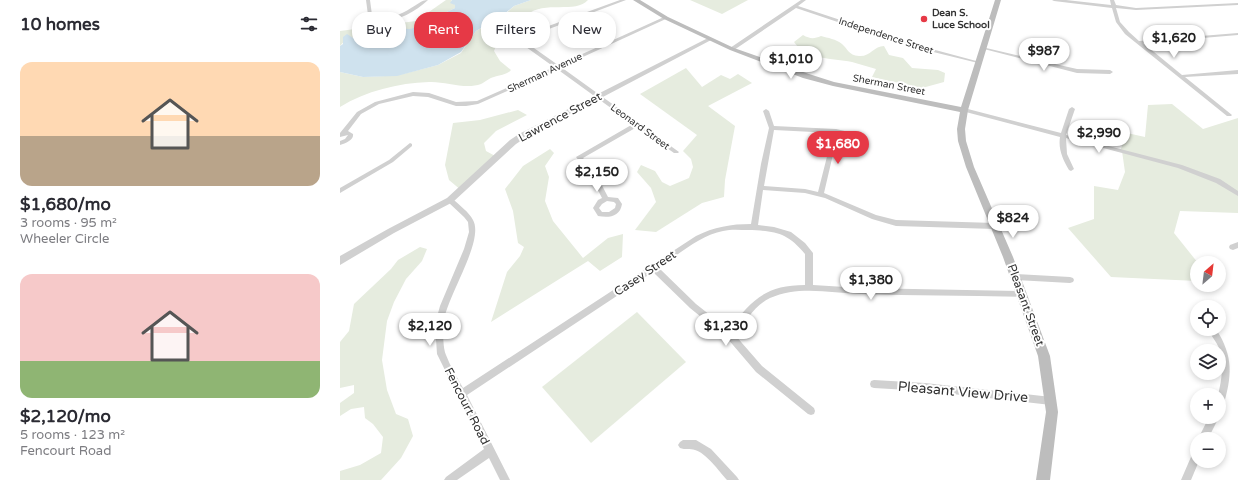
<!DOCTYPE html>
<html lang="en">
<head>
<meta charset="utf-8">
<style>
	body { margin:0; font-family:"Varela Round",sans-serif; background:#f2f2f3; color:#2b2b33; height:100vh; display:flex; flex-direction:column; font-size:15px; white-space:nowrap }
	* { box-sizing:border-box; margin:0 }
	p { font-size:13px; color:#7c7c81 }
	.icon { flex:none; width:22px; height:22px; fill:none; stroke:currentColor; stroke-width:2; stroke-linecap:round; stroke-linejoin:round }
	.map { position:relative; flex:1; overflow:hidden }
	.side { display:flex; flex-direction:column; background:#fff; width:340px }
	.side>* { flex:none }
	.hud { position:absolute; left:12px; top:12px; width:380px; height:36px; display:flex; gap:8px }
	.needle { width:26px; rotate:28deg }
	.buttons { position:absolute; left:850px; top:256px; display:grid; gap:8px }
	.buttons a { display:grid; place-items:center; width:36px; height:36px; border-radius:50%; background:#fff; box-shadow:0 2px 6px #0003; font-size:20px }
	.price { position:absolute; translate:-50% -34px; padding:0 9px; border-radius:14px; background:#fff; color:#222; font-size:13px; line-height:26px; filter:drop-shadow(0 1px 2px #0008) }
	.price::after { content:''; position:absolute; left:50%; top:24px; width:12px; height:9px; margin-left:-6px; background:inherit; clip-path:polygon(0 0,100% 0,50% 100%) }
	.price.selected { background:#e63946; color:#fff }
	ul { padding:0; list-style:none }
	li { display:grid; align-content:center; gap:8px; height:212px; padding:0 20px }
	li span { display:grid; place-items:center; height:124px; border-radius:12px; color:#555 }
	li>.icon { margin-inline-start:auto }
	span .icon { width:72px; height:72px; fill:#fffc; stroke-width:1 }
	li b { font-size:17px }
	h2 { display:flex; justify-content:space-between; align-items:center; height:48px; padding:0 20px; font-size:17px }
	.tag { padding:0 14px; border-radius:16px; background:#fff; box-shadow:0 2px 6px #0003; font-size:14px; line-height:36px }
	.tag.selected { background:#e63946; color:#fff }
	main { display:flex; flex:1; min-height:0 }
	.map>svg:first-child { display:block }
</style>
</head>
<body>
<main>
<section class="side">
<h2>10 homes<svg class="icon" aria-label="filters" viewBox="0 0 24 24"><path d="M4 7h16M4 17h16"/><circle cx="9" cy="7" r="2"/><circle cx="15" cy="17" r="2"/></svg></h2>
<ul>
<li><span style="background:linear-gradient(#ffd9b3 60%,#b9a48a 0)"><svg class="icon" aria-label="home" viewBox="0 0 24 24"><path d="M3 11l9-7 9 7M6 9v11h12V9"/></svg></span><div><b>$1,680/mo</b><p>3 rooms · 95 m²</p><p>Wheeler Circle</p></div></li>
<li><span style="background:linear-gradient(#f6c9c9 70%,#8fb573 0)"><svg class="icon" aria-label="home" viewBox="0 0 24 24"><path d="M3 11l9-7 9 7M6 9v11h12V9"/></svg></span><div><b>$2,120/mo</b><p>5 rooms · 123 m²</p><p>Fencourt Road</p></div></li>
</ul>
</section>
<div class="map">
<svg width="898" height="480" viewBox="0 0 898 480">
	<rect width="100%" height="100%" fill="#fff"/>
	<g fill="#e6ecdf">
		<path d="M106 0H112L111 1 115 5V8L88 21C78 34 60 27 46 29 39 30 31 33 24 30L17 37 11 38 9 36 0 46V31L76 21Z"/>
		<path d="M191 0H248C236 14 204 0 187 15L189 19 171 27 169 31 171 35 156 46 154 51 160 61 171 70C167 75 160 75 154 77 149 78 145 82 141 84 125 90 105 81 89 82 58 83 26 91 0 107V72L23 77 46 76 63 74 98 65 121 53 136 31 163 16 174 6Z"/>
		<polygon points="350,0 408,0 382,14"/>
		<path d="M463 35C470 39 474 39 481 36 488 38 496 39 502 44 508 49 508 55 519 56 530 57 534 46 544 46L549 55 563 58 572 68 598 70 605 73 604 82 582 88 532 77 536 69C528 67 520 64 512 62 492 58 467 60 454 42Z"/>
		<polygon points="346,68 362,87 381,75 390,79 398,74 412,83 368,106 395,126 385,180 384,197 362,203 316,232 295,230 316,202 311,188 297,172 301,165 315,171 322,182 330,186 349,178 353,167 351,159 343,151 357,135 300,94"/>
		<polygon points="832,104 863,129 898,118 898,213 840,211 834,233 858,263 857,281 771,277 728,228 754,219 754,186 778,190 785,172 782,151 780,151 787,133 805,137 808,105"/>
		<polygon points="178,110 187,115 156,131 144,143 146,151 157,157 122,191 109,180 105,165 113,123 140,120"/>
		<polygon points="210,149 214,153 205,166 209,177 205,201 213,221 243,258 268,238 283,234 282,257 260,271 248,261 151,322 167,272 180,256 184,247 178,243 173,211 165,189 183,166"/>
		<polygon points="80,247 87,249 82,261 66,279 54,302 47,321 42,360 47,390 56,414 68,419 73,436 61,458 41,480 0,480 0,471 20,465 41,453 43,437 33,424 25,418 24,407 11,409 0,416 0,403 14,393 14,385 0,388 0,342 9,331 14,304 51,269 58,260"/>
		<polygon points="297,312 346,362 251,443 202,387"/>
	</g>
	<polygon fill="#cfe2ee" points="112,0 191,0 174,6 163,15 136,31 121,52 98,65 57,76 23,77 0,72 0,46 3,44 3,37 7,34 13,38 18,36 16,33 22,30 28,31 53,28 70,29 83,25 88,21 115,8 115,5 110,3"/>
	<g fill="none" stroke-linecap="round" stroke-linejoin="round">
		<g fill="#d0d0d0" fill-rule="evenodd">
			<path d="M26 0H30L32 15 34 18C48 19 59 16 71 8 77 5 81 0 88 0 73 14 53 24 31 20L28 15Z"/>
			<path d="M280 0H286L185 38 184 41 218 65 324 17 328 18 221 67 339 152 338 153H334L297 127 243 158 255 172 268 197 278 198 282 204C280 217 269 218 258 216L253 208 258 200 262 198 250 175 236 157 293 124 217 69 138 104 126 106H116L88 97 73 96 39 104 21 114 8 131 13 134C14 140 6 143 0 145V141L5 139 8 135 0 137V133L17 112 35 102 73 92 89 93 116 102 137 101 214 67 179 42V41L181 36ZM267 201 274 202 276 204 275 208 269 212H262L259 208 262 204Z"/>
			<polygon points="461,0 466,0 458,6 573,44 640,62 638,63 569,46 456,8 394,50 390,50 390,48"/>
			<polygon points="712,0 726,0 771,5 770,0 774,0 776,5 796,8 898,3 898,5 796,10 776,8 780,22 789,32 799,41 898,33 898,35 803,43 842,75 898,70 898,74 845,77 892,115 891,116 887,116 785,34 776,22 772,8 714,1"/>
			<polygon points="712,38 716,39 712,43 706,62 737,69 770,70 773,72 770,74 737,73 640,48 642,47 701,61 708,42"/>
			<path d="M732 107 735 109 726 135 842 165 880 179 898 191V196L876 183 838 168 726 138 727 154 734 169 731 171 729 170C723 160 718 149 720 137L622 111 621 110 624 108 721 133 729 109Z"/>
			<path d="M426 109 429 111 434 126 496 129 526 136 527 137 524 139 498 133 484 193 536 215 556 220 655 223 658 226 655 229 556 226 532 219 485 198 465 193 423 190 418 225 434 227 451 232 465 243 473 253V285L521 288 682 291 685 292 686 294 685 296 682 297C628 295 574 296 521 294 491 293 459 285 430 298 415 305 405 322 395 335L422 366 474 408 475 411 474 414 471 415 468 414 416 372 387 338 350 308 313 272 127 395 170 480H160L149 458 117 480H104L106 477 144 449 97 354 95 324 100 306 124 249 129 232 128 222 124 217 108 202 107 200 108 198H112C119 205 129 212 133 220 145 241 105 299 103 325 103 332 103 349 106 355 110 366 117 377 123 388L356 236C374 227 391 224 411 224L421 164 429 128 423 111ZM434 130 493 133 478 192 465 189 424 186ZM408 230C435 231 447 232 465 254V285C426 285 411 300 389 330L356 304 319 268C337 255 361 235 383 231 391 229 400 230 408 230Z"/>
			<polygon points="70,143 72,144 72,146 53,162 0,193 0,188 49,160"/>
			<polygon points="898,242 898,248 893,250 890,249 889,247 890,245"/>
			<polygon points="676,274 730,277 733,278 734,280 733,282 730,283 676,280 673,279 672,277 673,275"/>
			<path d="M868 329H876C894 357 892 376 883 407L882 410 879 411V395H878C882 379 884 364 879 348 876 341 871 336 868 329Z"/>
			<polygon points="534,380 585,383 711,397 714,398 715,401 714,404 711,405 585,391 534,388 531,387 530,384 531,381"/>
			<polygon points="869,417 879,417 868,439 858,439"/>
			<path d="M343 440H356L371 449 397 477 399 480H387C379 471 366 453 355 450 350 448 345 450 340 448L338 445 340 442Z"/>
			<polygon points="857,448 857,461 859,461 851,480 841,480 854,450"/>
		</g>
		<polygon fill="#d0d0d0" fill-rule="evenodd" points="368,38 373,39 185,138 176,144 113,202 54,233 0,265 0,256 48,229 107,198 170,140 179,134"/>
		<polygon fill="#bdbdbd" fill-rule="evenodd" points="293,0 300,0 328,17 394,48 469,74 494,82 621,107 655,0 661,0 628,110 625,129 626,141 634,167 673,257 710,356 718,412 710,480 696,480 706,412 698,356 663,257 626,167 618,141 617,129 620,112 493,86 463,78 390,50 324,19"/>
	</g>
	<circle fill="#e63946" stroke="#fff" stroke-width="1.5" cx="584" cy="19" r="4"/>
	<g text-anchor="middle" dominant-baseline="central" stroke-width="4" stroke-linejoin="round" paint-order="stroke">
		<g font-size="10" font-weight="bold" fill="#333" stroke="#fff" text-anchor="start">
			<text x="592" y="13">Dean S.<tspan x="592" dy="12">Luce School</tspan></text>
		</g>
		<g font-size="10" fill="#333" stroke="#fff">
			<text transform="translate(546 36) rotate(18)">Independence Street</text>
			<text transform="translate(205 73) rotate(-25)">Sherman Avenue</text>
			<text transform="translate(549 85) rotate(11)">Sherman Street</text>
			<text transform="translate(300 127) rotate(36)">Leonard Street</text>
		</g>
		<g font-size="12" fill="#333" stroke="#fff">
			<text transform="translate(220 117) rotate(-28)">Lawrence Street</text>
			<text transform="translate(305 273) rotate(-34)">Casey Street</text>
			<text transform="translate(686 305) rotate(70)">Pleasant Street</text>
			<text transform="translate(127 406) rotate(63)">Fencourt Road</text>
		</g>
		<g font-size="14" fill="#333" stroke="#fff">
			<text transform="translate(623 392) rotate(5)">Pleasant View Drive</text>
		</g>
	</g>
</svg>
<div class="buttons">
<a><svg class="needle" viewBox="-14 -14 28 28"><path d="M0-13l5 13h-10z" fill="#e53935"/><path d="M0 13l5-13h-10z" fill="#7c7c81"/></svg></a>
<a><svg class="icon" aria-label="locate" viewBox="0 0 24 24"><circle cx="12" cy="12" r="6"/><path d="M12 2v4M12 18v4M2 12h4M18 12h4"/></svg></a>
<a><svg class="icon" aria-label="layers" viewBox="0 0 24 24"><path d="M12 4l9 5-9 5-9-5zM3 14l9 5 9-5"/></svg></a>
<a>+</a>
<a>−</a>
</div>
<b class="price" style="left:834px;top:59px">$1,620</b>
<b class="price" style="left:704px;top:72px">$987</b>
<b class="price" style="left:451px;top:80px">$1,010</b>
<b class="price" style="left:759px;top:154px">$2,990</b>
<b class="price selected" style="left:498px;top:165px">$1,680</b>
<b class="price" style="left:257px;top:193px">$2,150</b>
<b class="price" style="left:673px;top:239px">$824</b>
<b class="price" style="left:531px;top:301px">$1,380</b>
<b class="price" style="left:90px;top:347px">$2,120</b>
<b class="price" style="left:386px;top:347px">$1,230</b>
<div class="hud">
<a class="tag">Buy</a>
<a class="tag selected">Rent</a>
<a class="tag">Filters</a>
<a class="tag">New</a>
</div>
</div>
</main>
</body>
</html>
